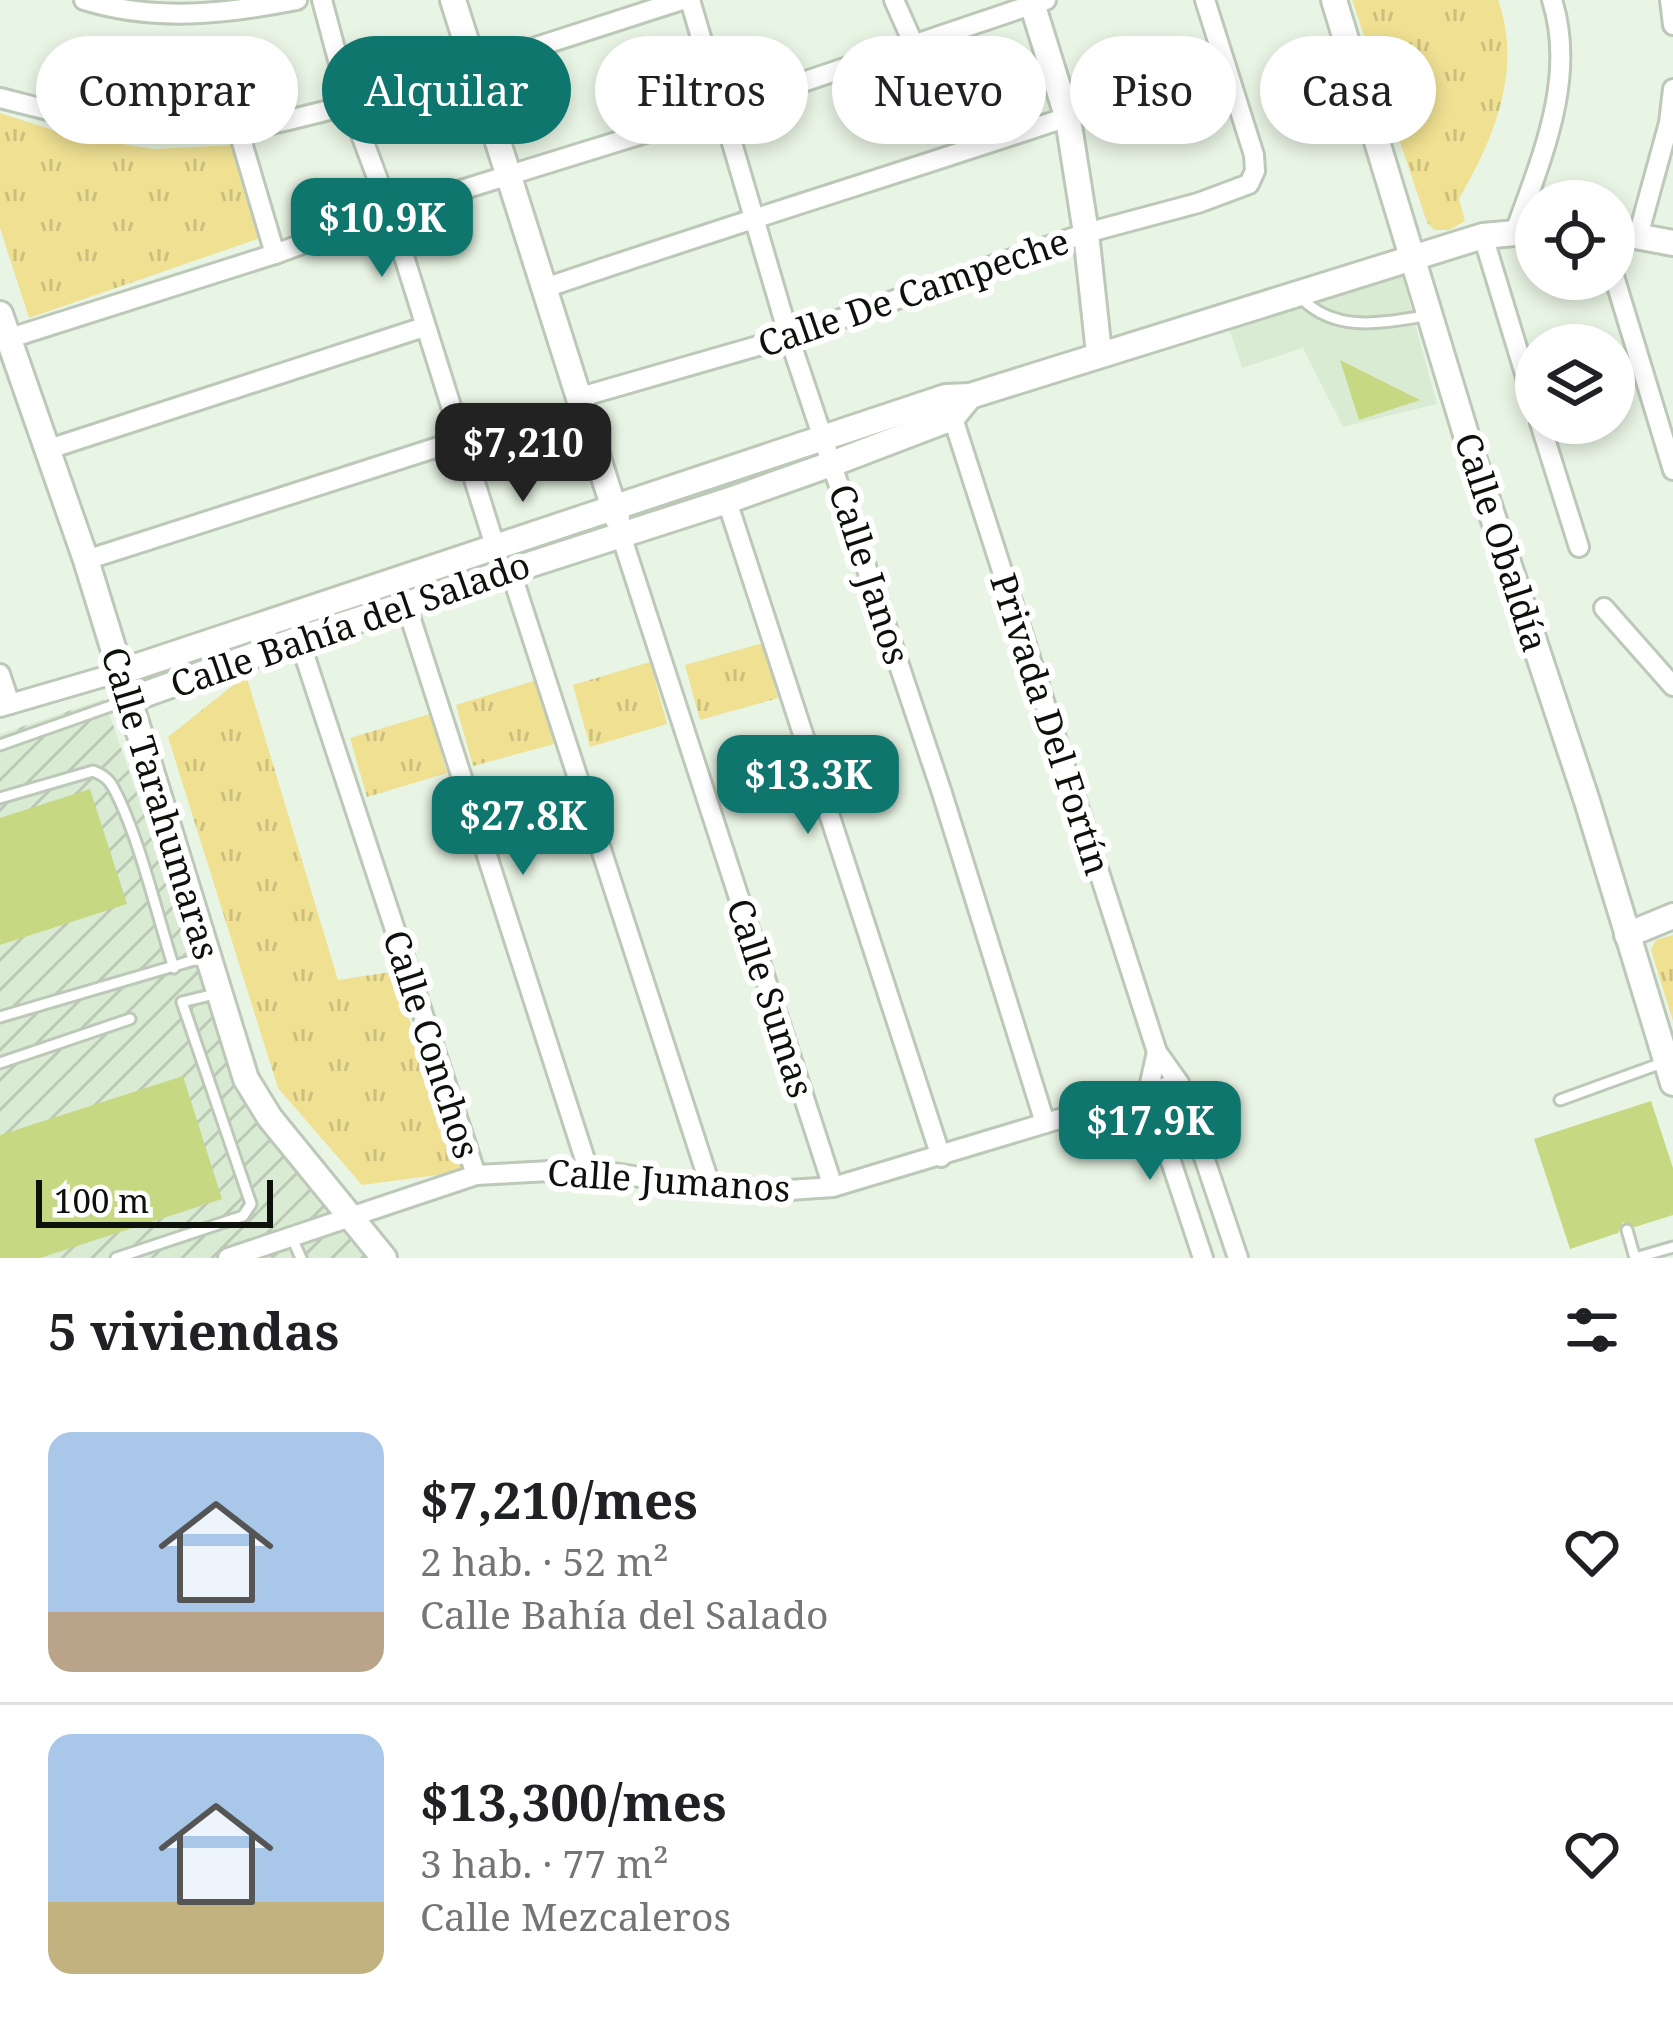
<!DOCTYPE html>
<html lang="es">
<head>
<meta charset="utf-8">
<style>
	body { margin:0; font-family:"Noto Serif",serif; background:#f2f2f2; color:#202124; height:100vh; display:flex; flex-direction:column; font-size:45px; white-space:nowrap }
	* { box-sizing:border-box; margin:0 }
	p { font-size:39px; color:#757577 }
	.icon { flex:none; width:66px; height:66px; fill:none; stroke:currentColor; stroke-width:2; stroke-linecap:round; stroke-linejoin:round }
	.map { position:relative; height:1258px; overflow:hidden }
	.side { display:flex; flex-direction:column; background:#fff; flex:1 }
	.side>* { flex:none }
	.banner { position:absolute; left:36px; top:36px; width:1602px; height:108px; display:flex; gap:24px }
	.fabs { position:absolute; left:1515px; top:180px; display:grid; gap:24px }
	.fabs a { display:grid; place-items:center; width:120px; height:120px; border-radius:50%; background:#fff; box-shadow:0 6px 18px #0003; font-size:60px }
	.scale { position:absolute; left:36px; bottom:30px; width:237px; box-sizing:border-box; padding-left:12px; border:6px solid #0d110b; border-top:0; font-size:33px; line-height:42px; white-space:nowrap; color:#0d110b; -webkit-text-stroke:9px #fff; paint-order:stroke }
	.price { position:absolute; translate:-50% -102px; padding:0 27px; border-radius:24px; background:#0f766e; color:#fff; font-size:39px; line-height:78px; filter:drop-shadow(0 3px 6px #0008) }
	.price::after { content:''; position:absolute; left:50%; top:72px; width:36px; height:27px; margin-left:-18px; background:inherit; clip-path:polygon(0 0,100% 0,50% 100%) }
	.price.active { background:#222; color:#fff }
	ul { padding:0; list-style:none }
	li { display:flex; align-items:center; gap:36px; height:300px; padding:0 48px }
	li+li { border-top:3px solid #e0e0e0 }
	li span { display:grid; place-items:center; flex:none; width:336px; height:240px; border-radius:24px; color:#555 }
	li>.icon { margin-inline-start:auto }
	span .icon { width:144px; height:144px; fill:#fffc; stroke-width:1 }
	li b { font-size:51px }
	h2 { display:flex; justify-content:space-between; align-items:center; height:144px; padding:0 48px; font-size:51px }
	.chip { padding:0 42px; border-radius:54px; background:#fff; box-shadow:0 6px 18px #0003; font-size:42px; line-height:108px }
	.chip.active { background:#0f766e; color:#fff }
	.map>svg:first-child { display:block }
</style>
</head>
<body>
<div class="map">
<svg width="1673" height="1258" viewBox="0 0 1673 1258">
	<defs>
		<pattern id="industrial-furrows" width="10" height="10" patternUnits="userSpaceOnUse" patternTransform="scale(3)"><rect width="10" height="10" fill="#daebd4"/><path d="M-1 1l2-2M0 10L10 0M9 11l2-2" fill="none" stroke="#bac8b5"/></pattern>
		<pattern id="park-tufts" width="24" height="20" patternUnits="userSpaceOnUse" patternTransform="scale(3)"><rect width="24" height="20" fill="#efe092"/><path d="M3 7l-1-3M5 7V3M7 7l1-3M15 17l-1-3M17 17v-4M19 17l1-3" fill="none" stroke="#ccbf7d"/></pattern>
	</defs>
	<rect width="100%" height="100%" fill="#e8f4e4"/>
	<polygon fill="#daebd4" points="1401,272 1437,404 1343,427 1303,348 1242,368 1228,325"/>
	<polygon fill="url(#industrial-furrows)" points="104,699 242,1095 385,1258 0,1258 0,734"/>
	<g fill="url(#park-tufts)">
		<path d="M1352 0H1498C1523 69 1494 139 1459 199L1465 221 1449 230H1434L1427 222Z"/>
		<polygon points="0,113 68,135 153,149 233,145 263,237 29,318 0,228"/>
		<polygon points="763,643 778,698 700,720 685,665"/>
		<polygon points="650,662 667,724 590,747 573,685"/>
		<polygon points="246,675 338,980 391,972 467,1171 362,1185 278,1088 168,737"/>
		<polygon points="537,680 554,744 473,766 456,705"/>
		<polygon points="430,714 447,773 367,797 350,738"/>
		<polygon points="1673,935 1673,1021 1651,950 1656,940"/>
	</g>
	<g fill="#c7d883">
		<polygon points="1340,360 1420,400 1359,420"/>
		<polygon points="90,789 127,904 0,945 0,818"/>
		<polygon points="183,1076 222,1199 40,1258 0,1258 0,1135"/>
		<polygon points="1651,1101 1673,1168 1673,1215 1635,1227 1623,1222 1618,1233 1570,1249 1534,1139"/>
	</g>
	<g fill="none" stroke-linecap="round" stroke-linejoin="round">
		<g stroke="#bcc8b8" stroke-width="15">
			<g id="service">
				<path d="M1301 298C1336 333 1380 323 1425 316"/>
				<polyline points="0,745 125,701"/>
				<path d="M0 798 93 771C103 775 109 779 114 789 139 836 157 915 174 968"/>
				<polyline points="0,1017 208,956"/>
				<polyline points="0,1063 130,1019"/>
				<polyline points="1560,1100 1662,1063"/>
				<polyline points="1627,1230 1635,1258 1673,1247"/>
				<polyline points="291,1236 301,1258"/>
				<polyline points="116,1258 243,1216 251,1204 182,1002 219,993"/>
			</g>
		</g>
		<g stroke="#bcc8b8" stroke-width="24">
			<g id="minor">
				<path d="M84 0C155 22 225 14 297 0"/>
				<polyline points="322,0 350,105 390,212 495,546"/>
				<polyline points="690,0 789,337 942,793 1045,1123"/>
				<polyline points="894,0 914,45"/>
				<polyline points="1670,0 1673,25"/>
				<polyline points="474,67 682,0"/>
				<path d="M0 98C67 115 133 133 202 132 252 132 302 116 350 105"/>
				<polyline points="238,129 275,254"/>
				<path d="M1515 232C1541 159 1577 78 1552 0"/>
				<polyline points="1483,236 1536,410"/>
				<polyline points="1638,236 1669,123 1673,89"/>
				<polyline points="1614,276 1673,470"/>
				<path d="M545 288C770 211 999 143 1224 64"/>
				<polyline points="1,341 275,254 390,212 723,109 1046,0"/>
				<polyline points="577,398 789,337 1086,233 1198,203 1249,184 1255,171 1254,155 1205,0"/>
				<polyline points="949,406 1157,1052 1179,1083 1238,1258"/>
				<polyline points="1540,423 1579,547"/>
				<polyline points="49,449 424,327"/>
				<polyline points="727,501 941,1157"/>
				<polyline points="621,535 833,1187"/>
				<polyline points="86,560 463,439"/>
				<polyline points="510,569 711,1188"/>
				<polyline points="406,604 588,1169"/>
				<polyline points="1604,608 1673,686"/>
				<polyline points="299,639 476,1175"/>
				<polyline points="0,674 10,704"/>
				<polyline points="0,707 120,672"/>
				<polyline points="1157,1052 1148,1092 1203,1258"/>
				<polyline points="228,1258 476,1175 588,1169 711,1188 775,1191 833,1187 1179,1083"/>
			</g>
		</g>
		<g stroke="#bcc8b8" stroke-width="30">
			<g id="tertiary">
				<polyline points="453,0 617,518"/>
				<polyline points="1031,0 1068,119 1086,233 1099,353"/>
				<polyline points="1334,0 1471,451 1587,801 1673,1083"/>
				<polyline points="1614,232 1673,243"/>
				<polyline points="0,314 86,560 246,1079 270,1118 384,1258"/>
				<polyline points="120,672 946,397 970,396 1483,236 1536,231"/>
				<polyline points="129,700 299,639 727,501 834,463 952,418 970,396"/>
				<polyline points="1627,935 1673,916"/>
			</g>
		</g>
		<use href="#service" stroke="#fff" stroke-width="9"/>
		<use href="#minor" stroke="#fff" stroke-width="18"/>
		<use href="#tertiary" stroke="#fff" stroke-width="24"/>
	</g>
	<g text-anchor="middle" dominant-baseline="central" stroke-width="12" stroke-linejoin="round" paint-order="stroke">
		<g font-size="36" fill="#0d110b" stroke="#fff">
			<text transform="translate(913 292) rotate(-19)">Calle De Campeche</text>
			<text transform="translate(1502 542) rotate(72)">Calle Obaldía</text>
			<text transform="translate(870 574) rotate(72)">Calle Janos</text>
			<text transform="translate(350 624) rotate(-19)">Calle Bahía del Salado</text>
			<text transform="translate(1051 724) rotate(72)">Privada Del Fortín</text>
			<text transform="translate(161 803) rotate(73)">Calle Tarahumaras</text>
			<text transform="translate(771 998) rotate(72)">Calle Sumas</text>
			<text transform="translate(432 1044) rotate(72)">Calle Conchos</text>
			<text transform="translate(669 1180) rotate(4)">Calle Jumanos</text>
		</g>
	</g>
</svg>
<div class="fabs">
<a><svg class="icon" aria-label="locate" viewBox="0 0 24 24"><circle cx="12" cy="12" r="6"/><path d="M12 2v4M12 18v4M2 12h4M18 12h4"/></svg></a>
<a><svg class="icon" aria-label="layers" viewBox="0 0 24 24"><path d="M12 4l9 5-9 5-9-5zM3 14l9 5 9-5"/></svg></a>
</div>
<div class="scale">100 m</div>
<b class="price" style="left:382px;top:280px">$10.9K</b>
<b class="price active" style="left:523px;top:505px">$7,210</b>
<b class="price" style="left:808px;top:837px">$13.3K</b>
<b class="price" style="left:523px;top:878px">$27.8K</b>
<b class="price" style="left:1150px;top:1183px">$17.9K</b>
<div class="banner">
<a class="chip">Comprar</a>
<a class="chip active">Alquilar</a>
<a class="chip">Filtros</a>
<a class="chip">Nuevo</a>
<a class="chip">Piso</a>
<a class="chip">Casa</a>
</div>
</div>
<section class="side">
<h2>5 viviendas<svg class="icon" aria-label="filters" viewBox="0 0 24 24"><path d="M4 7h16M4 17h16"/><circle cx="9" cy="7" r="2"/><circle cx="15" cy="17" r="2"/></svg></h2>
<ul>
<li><span style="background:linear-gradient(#a9c7e8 75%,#b9a48a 0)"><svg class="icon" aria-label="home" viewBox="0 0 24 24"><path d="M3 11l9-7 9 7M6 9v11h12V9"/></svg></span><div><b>$7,210/mes</b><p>2 hab. · 52 m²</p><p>Calle Bahía del Salado</p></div><svg class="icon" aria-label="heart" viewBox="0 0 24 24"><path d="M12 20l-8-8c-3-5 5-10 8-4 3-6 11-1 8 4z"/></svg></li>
<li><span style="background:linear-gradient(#a9c7e8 70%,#c2b280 0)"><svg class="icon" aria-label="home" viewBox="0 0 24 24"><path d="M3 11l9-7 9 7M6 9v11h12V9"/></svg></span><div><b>$13,300/mes</b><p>3 hab. · 77 m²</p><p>Calle Mezcaleros</p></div><svg class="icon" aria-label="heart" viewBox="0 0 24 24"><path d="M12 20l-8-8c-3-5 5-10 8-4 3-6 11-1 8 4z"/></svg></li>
</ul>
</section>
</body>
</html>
